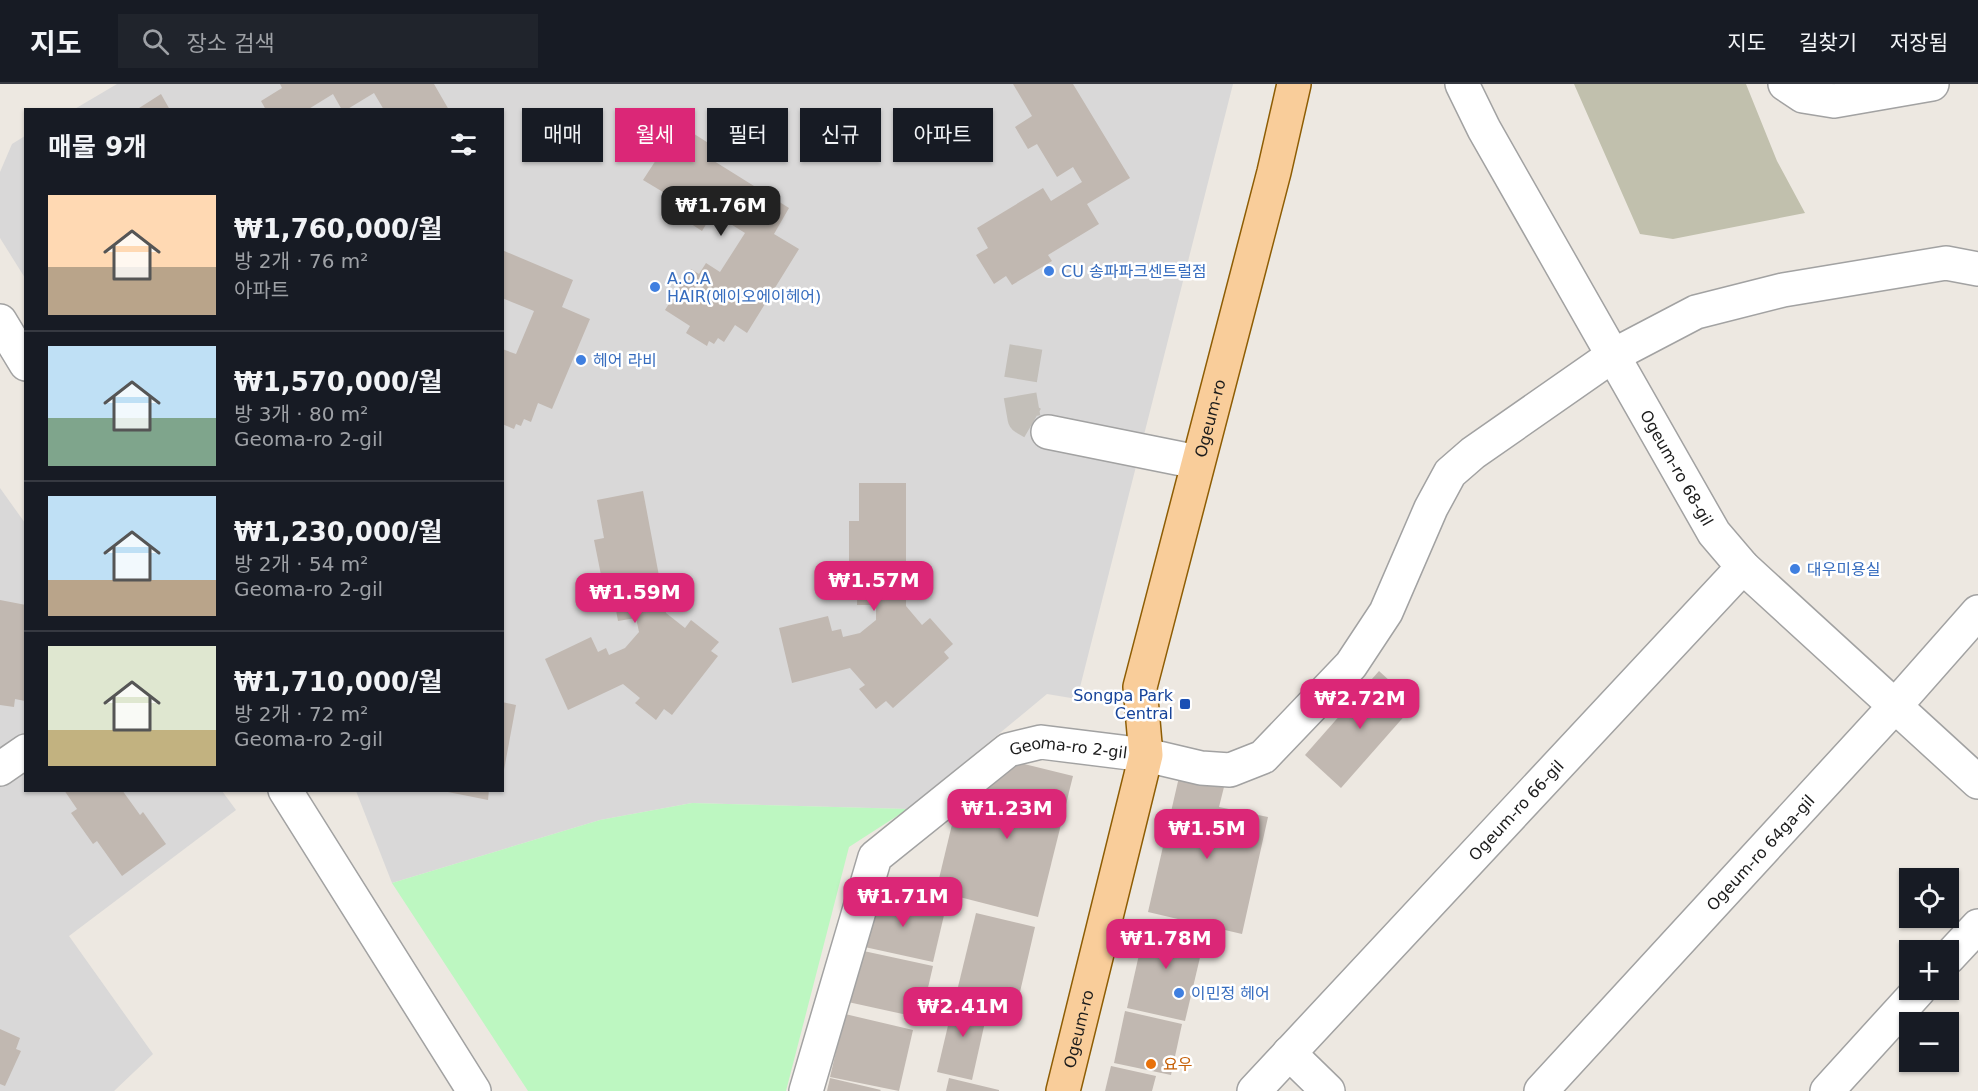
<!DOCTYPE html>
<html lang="ko">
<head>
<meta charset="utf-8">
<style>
	body { margin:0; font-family:"DejaVu Sans","Noto Sans KR",sans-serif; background:#20242c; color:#f1f3f6; height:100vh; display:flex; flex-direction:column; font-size:22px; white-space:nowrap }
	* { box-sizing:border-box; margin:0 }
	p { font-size:20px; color:#9ea1a6 }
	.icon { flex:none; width:33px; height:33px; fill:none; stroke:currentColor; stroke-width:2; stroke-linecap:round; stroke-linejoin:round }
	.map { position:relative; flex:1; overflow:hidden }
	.side { position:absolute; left:24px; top:24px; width:480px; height:684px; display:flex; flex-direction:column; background:#171b24; border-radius:0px; box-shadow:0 2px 4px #0004 }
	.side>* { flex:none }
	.top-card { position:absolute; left:522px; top:24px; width:570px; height:54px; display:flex; gap:12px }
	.controls { position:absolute; left:1899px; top:784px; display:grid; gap:12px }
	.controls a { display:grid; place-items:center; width:60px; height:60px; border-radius:0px; background:#171b24; box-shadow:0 2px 4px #0004; font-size:30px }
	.price { position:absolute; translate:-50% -51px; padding:0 14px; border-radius:12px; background:#db2777; color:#fff; font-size:20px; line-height:39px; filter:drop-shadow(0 2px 3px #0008) }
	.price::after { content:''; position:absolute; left:50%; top:36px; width:18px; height:14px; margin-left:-9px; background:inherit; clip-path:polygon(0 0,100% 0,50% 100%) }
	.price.on { background:#222; color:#fff }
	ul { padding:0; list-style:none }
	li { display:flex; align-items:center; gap:18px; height:150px; padding:0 24px }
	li+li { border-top:2px solid #363941 }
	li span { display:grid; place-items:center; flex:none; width:168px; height:120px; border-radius:0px; color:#555 }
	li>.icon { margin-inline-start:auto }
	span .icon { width:72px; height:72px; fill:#fffc; stroke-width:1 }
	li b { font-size:26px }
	h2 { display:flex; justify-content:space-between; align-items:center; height:72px; padding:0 24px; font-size:26px }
	.chip { padding:0 21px; border-radius:0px; background:#171b24; box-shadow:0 2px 4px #0004; font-size:21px; line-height:54px }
	.chip.on { background:#db2777; color:#fff }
	header { display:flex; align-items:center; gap:36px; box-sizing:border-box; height:84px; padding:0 30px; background:#171b24; border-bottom:2px solid #363941 }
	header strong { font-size:28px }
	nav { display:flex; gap:33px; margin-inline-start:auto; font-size:21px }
	.search { width:420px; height:54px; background:#20242c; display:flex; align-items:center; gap:15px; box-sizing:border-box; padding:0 21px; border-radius:0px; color:#9ea1a6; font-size:22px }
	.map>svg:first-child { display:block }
</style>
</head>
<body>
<header>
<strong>지도</strong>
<div class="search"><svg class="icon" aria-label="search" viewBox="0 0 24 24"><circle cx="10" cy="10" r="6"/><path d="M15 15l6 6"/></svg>장소 검색</div>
<nav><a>지도</a><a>길찾기</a><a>저장됨</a></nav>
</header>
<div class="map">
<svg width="1978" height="1007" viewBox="0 0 1978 1007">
	<rect width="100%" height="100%" fill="#ede8e1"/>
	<g fill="#d9d8d8">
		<polygon points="117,0 1233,0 1077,615 1047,610 908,725 692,719 600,736 392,799 356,707 502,706 502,26 73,26"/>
		<polygon points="25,52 25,194 0,154 0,88 12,60"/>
		<polygon points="0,404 25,439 26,706 222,707 236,726 69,852 153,970 114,1007 0,1007"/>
	</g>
	<polygon fill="#c1c0ad" points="1574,0 1746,0 1777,77 1805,129 1673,155 1640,150"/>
	<polygon fill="#bdf7c1" points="692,719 908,725 849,763 786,1007 528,1007 392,799 600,736"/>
	<g fill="#c1b8b1">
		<polygon points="280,0 434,0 449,26 384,26 374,9 346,26 342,26 333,10 307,26 266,26 261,17 282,4"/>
		<polygon points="1013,0 1073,0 1130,94 1087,120 1099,140 1048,171 1052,177 1012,201 1006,192 994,200 976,171 988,164 977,144 1043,104 1051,117 1082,98 1073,83 1057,93 1037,60 1028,65 1015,43 1032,32"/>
		<polygon points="161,10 170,26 136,26"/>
		<polygon points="680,41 721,67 714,77 789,124 774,150 799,165 747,249 735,241 724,258 718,254 714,260 709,257 707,262 686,249 690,242 665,226 691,185 699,190 706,179 720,188 745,149 713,129 702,147 662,121 668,111 643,96 656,76 650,72 666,47 674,51"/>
		<polygon points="502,166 573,196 562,223 590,235 552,325 538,319 531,338 524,335 521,342 516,340 514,345 502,340 502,265 516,270 534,227 502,214"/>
		<polygon points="859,399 906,399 906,522 922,541 930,534 953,560 944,568 949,574 893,624 886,617 876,625 859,605 865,601 850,584 792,599 779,544 828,532 832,547 841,545 843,553 860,549 876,536 876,521 857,521 858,478 849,478 849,437 859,437"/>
		<polygon points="643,407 666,529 685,544 691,536 719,558 711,567 718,572 672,631 664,625 656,636 635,619 640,614 623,600 568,626 545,575 591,553 598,568 606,564 609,571 625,564 639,548 636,534 618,537 610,494 602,496 594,456 604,454 597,416"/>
		<polygon points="0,516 26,521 26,614 25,617 15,615 14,623 0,621"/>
		<polygon points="1379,587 1415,620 1341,704 1305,671"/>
		<polygon points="502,618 516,621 504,686 502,686"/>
		<polygon points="1016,678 1073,692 1038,833 936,807 955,728"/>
		<polygon points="1179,693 1224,703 1219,723 1268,733 1242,850 1148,828"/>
		<polygon points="64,706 122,706 140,731 143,728 166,760 122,792 97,757 93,760 71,729 77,725"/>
		<polygon points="438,706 489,706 488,716"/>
		<polygon points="872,811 945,827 933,878 860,862"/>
		<polygon points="976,829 1035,843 1017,921 957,907"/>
		<polygon points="1147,835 1206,848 1185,937 1127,924"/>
		<polygon points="859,866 933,882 921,934 848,918"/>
		<polygon points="955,912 989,920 972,996 937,988"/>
		<polygon points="1125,927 1182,940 1171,991 1114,979"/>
		<polygon points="845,930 913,946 899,1007 830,993"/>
		<polygon points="0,945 20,954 16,965 21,967 5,1002 0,1000"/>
		<polygon points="1111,982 1156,992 1152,1007 1105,1007"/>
		<polygon points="830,994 881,1006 880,1007 827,1007"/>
		<polygon points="949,994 999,1006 999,1007 946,1007"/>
	</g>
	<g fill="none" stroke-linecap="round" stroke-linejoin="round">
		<polyline stroke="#c3bfb9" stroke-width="33" stroke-dasharray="33 16" stroke-linecap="butt" points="1026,263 1019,305 1024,334 1048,348"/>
		<g stroke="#a2a2a2" stroke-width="36">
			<g id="minor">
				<path id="s1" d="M1462 0 1484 45 1714 449 1743 483 1978 698"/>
				<polyline points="1785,0 1803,12 1834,17 1932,0"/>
				<polyline points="0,237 26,280"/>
				<polyline points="1048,348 1197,378"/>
				<polyline points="0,685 26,667"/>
				<polyline points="285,706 474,1007"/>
				<polyline points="1948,874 1978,842"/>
				<polyline points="1289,969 1328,1007"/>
				<path id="s2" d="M806 1007 875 773 1008 666 1041 658 1146 671 1201 684 1230 686 1263 673 1351 581 1386 528 1431 424 1450 389 1473 369 1612 272 1696 228 1783 206 1946 179 1978 185"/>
				<path id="s3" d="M1254 1007 1743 483"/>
				<path id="s4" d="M1541 1007 1895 622 1978 528"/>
				<polyline points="1827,1007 1919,906"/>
			</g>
		</g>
		<g stroke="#8e5d04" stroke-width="36">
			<g id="major">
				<path id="s5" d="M1063 1007 1146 671 1140 603 1274 88 1294 0"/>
			</g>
		</g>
		<use href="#minor" stroke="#fff" stroke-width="33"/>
		<use href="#major" stroke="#f9cd9a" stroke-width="33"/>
	</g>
	<g fill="#3f7fe0" stroke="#fff" stroke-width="2">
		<circle cx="1049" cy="187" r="6"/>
		<circle cx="655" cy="203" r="6"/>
		<circle cx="581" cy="276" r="6"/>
		<circle cx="1795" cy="485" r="6"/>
		<circle cx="1179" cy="909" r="6"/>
	</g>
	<rect fill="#1a4fb4" stroke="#fff" stroke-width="2" x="1179" y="614" width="12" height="12" rx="3"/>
	<circle fill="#e8710a" stroke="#fff" stroke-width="2" cx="1151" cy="980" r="6"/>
	<g text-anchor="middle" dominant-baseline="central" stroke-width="5" stroke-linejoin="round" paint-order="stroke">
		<g font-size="16" fill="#366cbe" stroke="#fff" text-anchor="start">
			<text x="1061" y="187">CU 송파파크센트럴점</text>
			<text x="667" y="194">A.O.A<tspan x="667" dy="18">HAIR(에이오에이헤어)</tspan></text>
			<text x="593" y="276">헤어 라비</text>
			<text x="1807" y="485">대우미용실</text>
			<text x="1191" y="909">이민정 헤어</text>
		</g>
		<g font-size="16" fill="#1b1b1b" stroke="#fff">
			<text stroke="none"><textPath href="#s5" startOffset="692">Ogeum-ro</textPath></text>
			<text stroke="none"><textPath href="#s1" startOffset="440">Ogeum-ro 68-gil</textPath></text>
			<text stroke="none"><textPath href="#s2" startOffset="476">Geoma-ro 2-gil</textPath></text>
			<text stroke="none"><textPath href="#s3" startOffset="384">Ogeum-ro 66-gil</textPath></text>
			<text stroke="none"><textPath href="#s4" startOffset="324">Ogeum-ro 64ga-gil</textPath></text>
			<text stroke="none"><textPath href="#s5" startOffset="64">Ogeum-ro</textPath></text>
		</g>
		<g font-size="16" fill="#164399" stroke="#fff" text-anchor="end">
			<text x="1173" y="611">Songpa Park<tspan x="1173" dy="18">Central</tspan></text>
		</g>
		<g font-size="16" fill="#c56008" stroke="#fff" text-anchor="start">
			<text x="1163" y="980">요우</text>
		</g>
	</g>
</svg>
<div class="controls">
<a><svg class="icon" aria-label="locate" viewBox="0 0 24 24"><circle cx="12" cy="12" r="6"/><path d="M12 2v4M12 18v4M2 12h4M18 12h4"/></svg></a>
<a>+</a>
<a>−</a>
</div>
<b class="price on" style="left:721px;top:153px">₩1.76M</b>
<b class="price" style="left:874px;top:528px">₩1.57M</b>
<b class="price" style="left:635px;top:540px">₩1.59M</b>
<b class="price" style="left:1360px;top:646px">₩2.72M</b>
<b class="price" style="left:1007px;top:756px">₩1.23M</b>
<b class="price" style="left:1207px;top:776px">₩1.5M</b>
<b class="price" style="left:903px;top:844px">₩1.71M</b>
<b class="price" style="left:1166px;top:886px">₩1.78M</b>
<b class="price" style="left:963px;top:954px">₩2.41M</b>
<div class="top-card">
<a class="chip">매매</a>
<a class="chip on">월세</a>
<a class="chip">필터</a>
<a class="chip">신규</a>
<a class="chip">아파트</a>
</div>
<section class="side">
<h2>매물 9개<svg class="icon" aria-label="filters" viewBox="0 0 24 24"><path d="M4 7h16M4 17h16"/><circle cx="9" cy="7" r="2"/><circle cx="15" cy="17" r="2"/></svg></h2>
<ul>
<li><span style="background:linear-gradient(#ffd9b3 60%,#b9a48a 0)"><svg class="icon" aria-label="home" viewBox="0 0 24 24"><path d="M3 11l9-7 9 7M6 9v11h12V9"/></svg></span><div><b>₩1,760,000/월</b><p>방 2개 · 76 m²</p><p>아파트</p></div></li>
<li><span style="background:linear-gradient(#bfe0f5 60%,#7fa58c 0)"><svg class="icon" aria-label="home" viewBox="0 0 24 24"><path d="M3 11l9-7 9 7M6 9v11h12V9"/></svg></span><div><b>₩1,570,000/월</b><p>방 3개 · 80 m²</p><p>Geoma-ro 2-gil</p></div></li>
<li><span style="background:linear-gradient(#bfe0f5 70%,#b9a48a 0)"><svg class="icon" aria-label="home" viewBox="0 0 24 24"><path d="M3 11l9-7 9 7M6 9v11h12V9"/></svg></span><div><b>₩1,230,000/월</b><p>방 2개 · 54 m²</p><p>Geoma-ro 2-gil</p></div></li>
<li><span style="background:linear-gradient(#dfe7d0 70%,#c2b280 0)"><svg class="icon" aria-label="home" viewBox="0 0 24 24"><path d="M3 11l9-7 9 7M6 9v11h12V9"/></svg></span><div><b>₩1,710,000/월</b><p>방 2개 · 72 m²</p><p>Geoma-ro 2-gil</p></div></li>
</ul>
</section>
</div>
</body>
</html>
